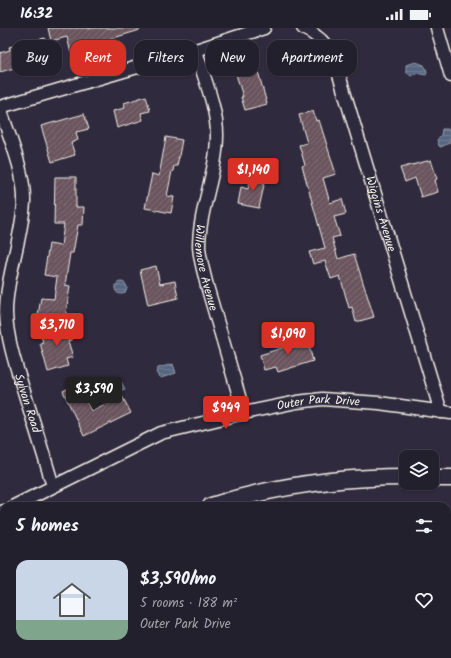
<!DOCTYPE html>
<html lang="en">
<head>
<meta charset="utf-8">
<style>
	body { margin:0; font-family:Kalam,sans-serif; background:#2b2836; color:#f1f3f6; height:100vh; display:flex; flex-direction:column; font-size:15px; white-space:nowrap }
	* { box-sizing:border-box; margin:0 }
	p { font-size:13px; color:#a3a3aa }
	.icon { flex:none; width:22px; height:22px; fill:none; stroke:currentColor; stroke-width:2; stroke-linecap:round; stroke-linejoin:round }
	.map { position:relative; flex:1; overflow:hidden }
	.details { position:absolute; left:0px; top:474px; width:451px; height:156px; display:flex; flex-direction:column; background:#23202e; border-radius:12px 12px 0 0; box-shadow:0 1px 3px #0004,0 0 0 1px #403e4a }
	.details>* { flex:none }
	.hud { position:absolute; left:12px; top:12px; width:427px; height:36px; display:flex; gap:8px }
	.tools { position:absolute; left:399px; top:422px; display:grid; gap:8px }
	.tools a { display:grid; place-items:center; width:40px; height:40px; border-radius:8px; background:#23202e; box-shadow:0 1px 3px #0004,0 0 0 1px #403e4a; font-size:20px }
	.price { position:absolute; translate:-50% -34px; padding:0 9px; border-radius:4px; background:#d93025; color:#fff; font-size:13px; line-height:26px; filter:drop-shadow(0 1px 2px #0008) }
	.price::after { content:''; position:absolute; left:50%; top:24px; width:12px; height:9px; margin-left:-6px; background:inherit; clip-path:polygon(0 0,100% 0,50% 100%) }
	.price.active { background:#222; color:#fff }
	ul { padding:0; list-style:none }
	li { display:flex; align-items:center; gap:12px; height:100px; padding:0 16px }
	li+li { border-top:1px solid #403e4a }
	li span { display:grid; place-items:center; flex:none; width:112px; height:80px; border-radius:12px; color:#555 }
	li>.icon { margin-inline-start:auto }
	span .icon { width:48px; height:48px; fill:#fffc; stroke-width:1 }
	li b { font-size:17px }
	h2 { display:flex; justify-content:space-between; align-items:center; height:48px; padding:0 16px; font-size:17px }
	.pill { padding:0 14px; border-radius:12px; background:#23202e; box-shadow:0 1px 3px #0004,0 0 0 1px #403e4a; font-size:14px; line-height:36px }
	.pill.active { background:#d93025; color:#fff }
	.status { display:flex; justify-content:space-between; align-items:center; height:28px; padding:0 20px; background:#23202e; direction:ltr }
	.status svg { height:11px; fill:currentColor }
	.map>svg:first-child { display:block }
</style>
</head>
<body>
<div class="status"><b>16:32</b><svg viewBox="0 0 49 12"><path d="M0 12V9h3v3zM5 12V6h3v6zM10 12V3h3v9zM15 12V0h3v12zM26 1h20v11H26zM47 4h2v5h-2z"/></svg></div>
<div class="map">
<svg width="451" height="630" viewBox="0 0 451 630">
	<defs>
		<pattern id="water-rules" width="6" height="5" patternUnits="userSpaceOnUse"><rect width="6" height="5" fill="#576581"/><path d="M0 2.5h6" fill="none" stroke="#707c93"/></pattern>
		<pattern id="building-hatch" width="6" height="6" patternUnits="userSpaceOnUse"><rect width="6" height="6" fill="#6b545e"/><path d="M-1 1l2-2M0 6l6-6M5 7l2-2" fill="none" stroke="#816d75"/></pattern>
	</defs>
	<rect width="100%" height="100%" fill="#2f2a3d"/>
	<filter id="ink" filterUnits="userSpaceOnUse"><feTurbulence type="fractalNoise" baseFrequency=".025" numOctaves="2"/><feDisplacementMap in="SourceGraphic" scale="8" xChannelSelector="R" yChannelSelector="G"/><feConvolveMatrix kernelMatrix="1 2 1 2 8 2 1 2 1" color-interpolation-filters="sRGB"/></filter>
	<g filter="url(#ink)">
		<g fill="url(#water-rules)" stroke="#969daa">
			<polygon points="416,34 424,37 427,43 426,47 416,45 411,48 406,44 406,37"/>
			<path d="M442 101H448C451 106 451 110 449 115L441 119 439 118 437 112 441 107Z"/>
			<circle cx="121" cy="260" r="6"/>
			<polygon points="173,336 176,345 161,350 158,348 156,344 158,340"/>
			<polygon points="120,351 125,361 108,368 103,358"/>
		</g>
		<g fill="url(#building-hatch)" stroke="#f4f1e8">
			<polygon points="48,0 89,0 89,1 93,0 140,0 140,2 87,18 88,20 71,25 67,9 51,13"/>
			<polygon points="45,10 50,27 37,30 38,32 28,35 28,36 0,44 0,25 10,22 9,19"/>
			<polygon points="256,36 267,76 245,82 241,69 243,69 235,43"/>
			<polygon points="146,68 150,83 141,85 143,92 117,100 113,83 125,80 124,75"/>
			<polygon points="313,83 316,93 319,92 336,146 323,150 330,175 342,171 346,186 334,189 340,208 332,210 338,231 354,226 374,289 356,294 352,279 349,280 340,248 331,251 325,233 313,236 309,224 325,220 302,138 305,137 299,117 307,115 299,87"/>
			<polygon points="84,86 89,101 76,104 78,112 71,115 75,127 52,134 41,98"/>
			<polygon points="166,109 182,112 177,138 174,138 173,143 172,143 167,168 174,169 171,185 145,180 152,146 159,148"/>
			<polygon points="431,132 437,151 435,152 438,164 421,169 415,150 405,154 400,140"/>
			<polygon points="252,145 266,148 259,180 238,176 241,159 248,161"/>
			<polygon points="55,149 76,149 76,179 84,179 83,197 78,197 73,225 70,225 65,257 70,258 65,292 38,287 41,270 54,271 57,249 44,247 49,216 61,218 64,196 54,196"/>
			<polygon points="156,238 160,256 175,253 178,270 148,277 140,242"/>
			<polygon points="69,296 73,311 68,313 73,329 66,331 68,338 48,344 40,315 43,314 40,305"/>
			<polygon points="302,311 302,313 307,311 313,333 278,344 276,339 264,342 260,327 288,318 287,316"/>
			<polygon points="78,356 91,383 122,368 131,385 84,408 63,363"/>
		</g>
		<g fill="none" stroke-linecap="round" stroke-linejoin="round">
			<g stroke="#f4f1e8" stroke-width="15">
				<g id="street">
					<path id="s1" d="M303 0C316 6 325 14 333 27L441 384"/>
					<polyline points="437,0 451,48"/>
					<path id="s2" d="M196 22C203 49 217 78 217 107 217 145 199 181 199 219 200 232 204 245 207 258L244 385"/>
					<polyline points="0,79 196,22 264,0"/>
					<path id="s3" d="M0 80C9 108 25 144 24 174 22 211 6 249 6 285 7 313 17 341 25 367 35 398 44 428 53 458"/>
					<path id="s4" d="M14 478 161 405 244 385 297 374 322 371 379 375 451 385"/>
					<polyline points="0,485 4,483"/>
					<polyline points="447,593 451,589"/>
					<polyline points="105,626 106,630"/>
					<polyline points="404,630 409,626"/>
				</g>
			</g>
			<g stroke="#f4f1e8" stroke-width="19">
				<g id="secondary">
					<polyline points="432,450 451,450"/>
					<path d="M211 478C274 458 340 449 406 449"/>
					<polyline points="0,567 4,566"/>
				</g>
			</g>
			<use href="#street" stroke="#2f2a3d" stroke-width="12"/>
			<use href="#secondary" stroke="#2f2a3d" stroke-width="16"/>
		</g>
	</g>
	<g text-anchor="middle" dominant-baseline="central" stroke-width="4" stroke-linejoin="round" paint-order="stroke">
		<g font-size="12" fill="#f4f1e8" stroke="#2f2a3d">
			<text stroke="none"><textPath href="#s1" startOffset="207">Wiggins Avenue</textPath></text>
			<text stroke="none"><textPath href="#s2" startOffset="223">Willemore Avenue</textPath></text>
			<text stroke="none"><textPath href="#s3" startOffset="303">Sylvan Road</textPath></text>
			<text stroke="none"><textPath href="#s4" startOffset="325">Outer Park Drive</textPath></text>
		</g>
	</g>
</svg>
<div class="tools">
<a><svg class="icon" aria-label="layers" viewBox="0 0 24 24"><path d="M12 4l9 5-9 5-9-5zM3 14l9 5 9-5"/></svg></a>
</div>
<b class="price" style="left:253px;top:164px">$1,140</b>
<b class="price" style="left:57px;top:319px">$3,710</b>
<b class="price" style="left:288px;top:328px">$1,090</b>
<b class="price active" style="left:94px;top:383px">$3,590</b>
<b class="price" style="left:226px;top:402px">$949</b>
<div class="hud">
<a class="pill">Buy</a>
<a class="pill active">Rent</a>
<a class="pill">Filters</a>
<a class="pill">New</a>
<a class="pill">Apartment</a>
</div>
<section class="details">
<h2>5 homes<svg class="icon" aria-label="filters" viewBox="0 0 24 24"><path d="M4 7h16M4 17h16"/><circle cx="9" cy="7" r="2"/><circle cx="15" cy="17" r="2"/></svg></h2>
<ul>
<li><span style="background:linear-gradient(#c9d6e8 75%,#7fa58c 0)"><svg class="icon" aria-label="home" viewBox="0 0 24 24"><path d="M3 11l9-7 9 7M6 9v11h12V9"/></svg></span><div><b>$3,590/mo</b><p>5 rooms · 188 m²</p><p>Outer Park Drive</p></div><svg class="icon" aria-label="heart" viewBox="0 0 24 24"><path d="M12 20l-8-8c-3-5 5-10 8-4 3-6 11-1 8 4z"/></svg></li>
</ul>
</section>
</div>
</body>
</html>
